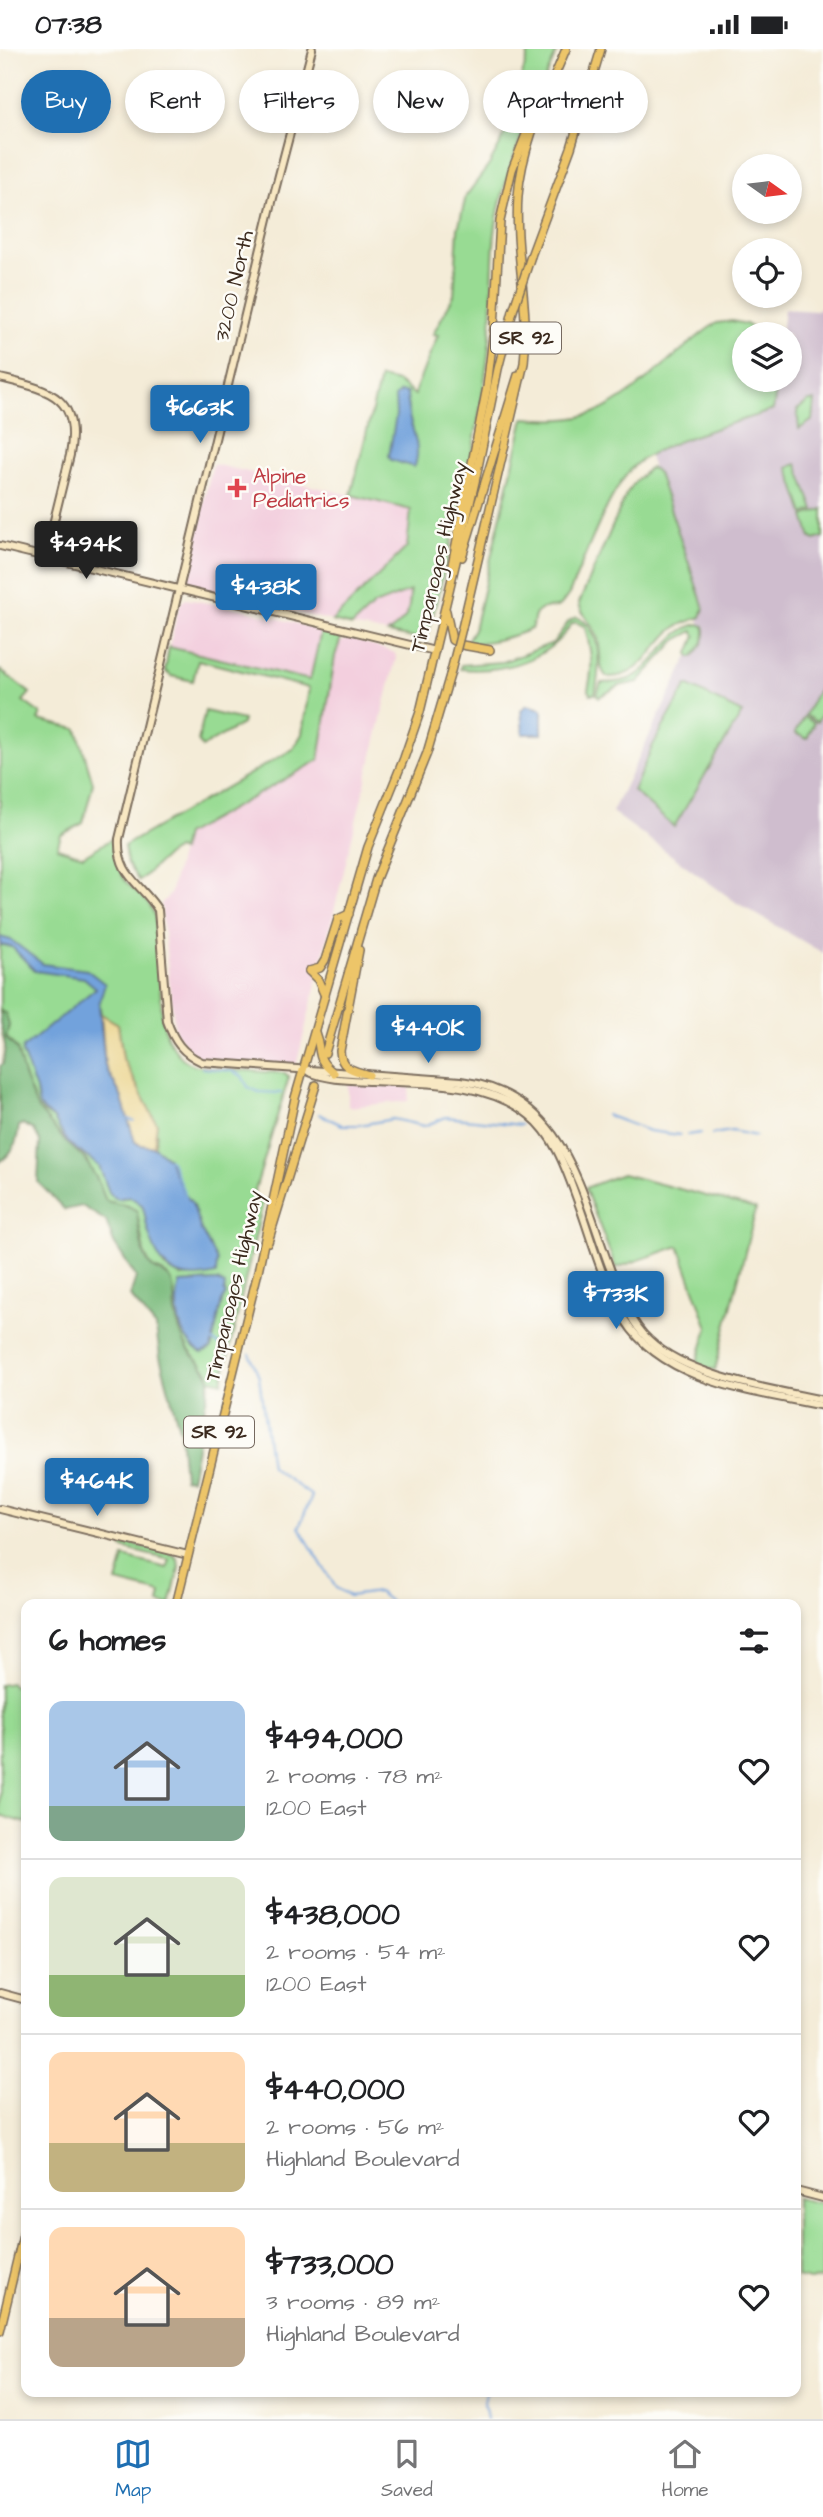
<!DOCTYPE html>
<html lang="en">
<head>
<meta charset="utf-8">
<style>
	body { margin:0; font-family:"Architects Daughter",sans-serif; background:#f6f6f6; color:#202124; height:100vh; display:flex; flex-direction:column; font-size:26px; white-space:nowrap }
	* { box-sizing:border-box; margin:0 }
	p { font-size:23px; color:#757577 }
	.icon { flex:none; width:38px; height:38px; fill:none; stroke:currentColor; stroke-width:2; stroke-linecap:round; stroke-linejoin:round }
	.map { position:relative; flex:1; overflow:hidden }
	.panel { position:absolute; left:21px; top:1550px; width:780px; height:798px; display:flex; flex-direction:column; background:#fff; border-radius:14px; box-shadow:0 4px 10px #0003 }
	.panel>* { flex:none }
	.top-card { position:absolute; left:21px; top:21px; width:782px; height:63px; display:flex; gap:14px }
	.needle { width:46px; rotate:104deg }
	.buttons { position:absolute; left:732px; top:105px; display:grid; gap:14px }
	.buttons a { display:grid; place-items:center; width:70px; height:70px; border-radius:50%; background:#fff; box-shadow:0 4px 10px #0003; font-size:35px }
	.price { position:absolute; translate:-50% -60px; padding:0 16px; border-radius:7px; background:#1f6fb2; color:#fff; font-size:23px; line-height:46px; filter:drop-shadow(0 2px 4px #0008) }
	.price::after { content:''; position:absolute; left:50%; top:42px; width:21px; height:16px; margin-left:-10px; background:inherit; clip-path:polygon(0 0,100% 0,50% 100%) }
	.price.active { background:#222; color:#fff }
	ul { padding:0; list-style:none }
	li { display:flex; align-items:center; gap:21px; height:175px; padding:0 28px }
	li+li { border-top:2px solid #e0e0e0 }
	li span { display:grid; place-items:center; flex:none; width:196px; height:140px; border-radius:14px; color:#555 }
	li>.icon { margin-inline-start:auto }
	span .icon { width:84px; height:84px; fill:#fffc; stroke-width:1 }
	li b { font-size:30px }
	h2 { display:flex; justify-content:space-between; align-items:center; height:84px; padding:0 28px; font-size:30px }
	.chip { padding:0 24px; border-radius:32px; background:#fff; box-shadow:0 4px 10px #0003; font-size:24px; line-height:63px }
	.chip.active { background:#1f6fb2; color:#fff }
	.status { display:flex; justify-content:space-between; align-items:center; height:49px; padding:0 35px; background:#fff; direction:ltr }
	.status svg { height:19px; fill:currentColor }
	.menu { display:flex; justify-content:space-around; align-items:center; height:98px; border-top:2px solid #e0e0e0; background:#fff; font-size:19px; color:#757577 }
	.menu a { display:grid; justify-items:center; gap:4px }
	.menu .active { color:#1f6fb2 }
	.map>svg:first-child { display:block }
</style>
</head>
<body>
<div class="status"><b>07:38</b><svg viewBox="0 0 49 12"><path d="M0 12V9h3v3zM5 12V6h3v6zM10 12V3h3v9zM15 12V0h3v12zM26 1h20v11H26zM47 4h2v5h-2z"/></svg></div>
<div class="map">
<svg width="823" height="2370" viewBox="0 0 823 2370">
	<rect width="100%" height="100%" fill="#fdfcf7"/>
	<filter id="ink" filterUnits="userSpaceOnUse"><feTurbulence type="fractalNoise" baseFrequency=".0143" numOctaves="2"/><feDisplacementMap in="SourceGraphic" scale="14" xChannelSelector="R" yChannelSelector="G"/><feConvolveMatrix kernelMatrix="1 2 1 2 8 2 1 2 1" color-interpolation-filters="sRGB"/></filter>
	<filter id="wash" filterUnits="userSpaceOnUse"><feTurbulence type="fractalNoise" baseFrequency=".00686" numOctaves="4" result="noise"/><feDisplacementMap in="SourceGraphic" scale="28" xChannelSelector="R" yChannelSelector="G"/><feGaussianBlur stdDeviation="1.57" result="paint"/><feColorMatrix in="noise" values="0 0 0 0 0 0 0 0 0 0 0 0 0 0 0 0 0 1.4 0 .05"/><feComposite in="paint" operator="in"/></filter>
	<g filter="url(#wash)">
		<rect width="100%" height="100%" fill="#f4ecd8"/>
		<g fill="#f3cfde">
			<polygon points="213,415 351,446 411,461 407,498 332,572 191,538 186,535 185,529"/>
			<polygon points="411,541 405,572 388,584 352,577 374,556"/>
			<polygon points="186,550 242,560 321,581 311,631 169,598 180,554"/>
			<polygon points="351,589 395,604 396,609 296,1017 236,1014 194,1006 175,983 161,855 170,845 185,786 319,711 336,601 339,594"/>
			<polygon points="348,1035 410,1038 408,1052 348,1058"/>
		</g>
		<polygon fill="#cfbdce" points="823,256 823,904 737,854 612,763 702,579 647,401 777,331 789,331 789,285 781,285 784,260 816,262"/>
		<g fill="#98db93" stroke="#6a8258" stroke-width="2" fill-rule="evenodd">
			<path d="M530 0H558C536 52 511 104 499 160 489 204 495 253 489 298 478 395 453 490 428 585L418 590 388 584C407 570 410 565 410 542L374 556 352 577 332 572 407 498 411 461 351 446 380 329 398 333 415 346 416 339 438 286 433 285 454 246 458 180 466 147 489 116 502 92Z"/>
			<path d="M732 272 746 275 763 285H744V331H778L773 361C739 373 657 394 634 417 608 443 585 509 569 545 558 560 562 558 544 559 530 567 537 568 531 580 510 589 489 594 465 595L474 580 524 369C547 371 572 372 594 364 630 351 677 302 709 279L717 274Z"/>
			<polygon points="809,352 815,352 813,371 799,380 797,361"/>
			<polygon points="797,415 814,461 804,465 788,418"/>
			<path d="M649 419 654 420 658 424 704 559 701 568C691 572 680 574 671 582 651 601 640 629 607 628 598 621 601 601 598 590 595 576 581 567 579 554L626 446 635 433Z"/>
			<polygon points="823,460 823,488 815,491 811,489 804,467"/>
			<path d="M576 568C604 578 600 622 595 645H590L588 641C594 618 591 601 585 578L576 573 571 575C549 612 501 624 460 620L461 616 503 613 553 594 569 572Z"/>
			<path d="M699 575 704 577C708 587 700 600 693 608H690L689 604 696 587 693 582 676 591 638 633 619 637 599 648 597 645 601 634C610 633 620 634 629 630 658 618 666 581 699 575Z"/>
			<polygon points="321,582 341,589 335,607 319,711 185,786 181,802 177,800 167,806 139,832 127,814 124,797 293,700 302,685 309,639 198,611 193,632 171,627 165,622 169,598 310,631"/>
			<path d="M0 621 30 644 23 652 41 665 38 671 77 680 93 734 83 774 61 786 57 799 83 807 115 788C115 805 117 825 130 837 142 847 150 853 155 868L162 966C164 984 171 1001 187 1013 201 1022 265 1022 285 1024L289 1028 252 1151 263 1154 222 1333 210 1330 208 1323 189 1301 181 1287 175 1265 174 1242 163 1223 152 1219 144 1203 137 1162 128 1157 106 1152 97 1130 85 1110 65 1092 37 1059 24 1027 17 1000 6 988 9 976 1 963 0 965ZM99 951 101 965 118 975 123 1010 157 1085 154 1098 167 1108 184 1144 192 1155 201 1181 217 1212 194 1227 182 1228 164 1218 148 1181 145 1164 142 1156 133 1148 118 1150 109 1143 99 1117 67 1093 54 1070 43 1063 37 1050 36 1041 22 1003ZM217 1232 223 1235 226 1246 222 1252 211 1300 202 1304C179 1291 172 1258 180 1234Z"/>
			<polygon points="687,636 742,664 674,778 633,742 653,696"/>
			<polygon points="820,637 823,639 823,663 817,673 805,666"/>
			<polygon points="205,662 243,671 242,675 202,698 198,692"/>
			<polygon points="804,668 814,674 807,690 795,684"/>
			<polygon points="622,1125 756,1160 715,1321 696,1317 708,1279 679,1197 616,1219 585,1139"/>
			<polygon points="123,1493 172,1505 178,1510 179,1519 170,1556 159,1554 161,1544 117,1533 124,1508 167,1519 170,1511 122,1499"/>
			<polygon points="10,1634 15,1638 26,1638 26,1774 0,1767 0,1636"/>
			<polygon points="796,2149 823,2155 822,2230 810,2231 796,2228"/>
		</g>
		<path fill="#7abb7d" stroke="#5a724e" stroke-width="2" d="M1 962 6 965 9 976 6 989 17 1000 24 1027 37 1059 65 1092 85 1110 97 1130 106 1152 128 1157 137 1162C139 1178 140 1208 153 1219 159 1224 167 1224 171 1231 176 1241 173 1253 175 1264 177 1274 181 1285 185 1295 192 1308 206 1316 210 1330L191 1430 184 1429 180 1383 160 1308 156 1278 130 1247 136 1228 114 1194 106 1172 82 1157 65 1161 38 1133 40 1092 34 1081 23 1075 19 1077C17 1093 14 1103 0 1113V1017L3 1015 5 997 0 973Z"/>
		<polygon fill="#eeda9e" stroke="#94825e" stroke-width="2" points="101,965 118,975 123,1010 157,1075 154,1098 140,1096 133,1091 121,1047 105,1017"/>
		<g fill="#72a2dc" stroke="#56667d" stroke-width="2">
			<path d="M400 343 407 344C408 352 407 360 409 367 413 383 422 402 414 418L391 411 389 407 396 366 395 348Z"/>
			<polygon points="527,656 542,660 542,685 523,685 521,661"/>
			<path d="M0 888 11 891 43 915 87 921 105 935 99 955 105 1017 121 1047 135 1093 140 1096 154 1098 167 1108 184 1144 192 1154 201 1181 217 1212 216 1225C172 1236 157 1217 147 1177 145 1169 145 1163 142 1156L129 1147 118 1150 113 1148 109 1143 99 1117 67 1093 54 1070 39 1057 36 1041 22 1003 23 999 96 939 84 929 35 922 12 898 0 896Z"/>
			<path d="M217 1232 225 1236 224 1242 226 1246 222 1252 211 1300 202 1304C178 1291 173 1258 180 1234Z"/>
		</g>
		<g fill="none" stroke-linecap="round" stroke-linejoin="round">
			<g stroke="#72a2dc" stroke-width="2">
				<polyline points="202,1019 232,1022 242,1027 248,1038 259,1043 281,1044"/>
				<polyline points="319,1065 342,1076 359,1076 393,1070 424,1077 446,1068 521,1076"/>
				<polyline points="606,1066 649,1082 680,1086"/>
				<polyline points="128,1070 134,1072"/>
				<polyline points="712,1085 732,1082 756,1087"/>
				<polyline points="687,1086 701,1084"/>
				<polyline points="167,1110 171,1112 186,1148"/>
				<polyline points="212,1292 226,1299"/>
				<polyline points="250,1305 259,1328 271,1418 312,1447 299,1478 336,1539 349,1547 378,1543 395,1556"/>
				<polyline points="486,2343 484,2353 487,2370"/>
			</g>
		</g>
	</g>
	<g filter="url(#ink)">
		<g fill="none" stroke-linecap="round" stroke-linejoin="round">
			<g stroke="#7c6e5f" stroke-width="10">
				<g id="secondary">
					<path d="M312 0 273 149 119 790C117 827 141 834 158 861L167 972C174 992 182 1004 202 1013L461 1032C564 1045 580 1140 611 1222 621 1247 630 1273 649 1291 688 1328 771 1340 823 1351"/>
					<path d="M0 329C48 341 81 346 70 406L45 508"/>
					<polyline points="0,497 435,602"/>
					<path d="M309 1023C328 1031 350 1031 371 1032 425 1035 485 1031 529 1066 555 1086 567 1123 578 1153 592 1191 603 1236 625 1271 664 1334 756 1343 823 1357"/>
					<polyline points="0,1460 188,1506"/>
					<polyline points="0,1944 26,1951"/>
					<polyline points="796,2142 823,2149"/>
				</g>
			</g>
			<g stroke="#7c6e5f" stroke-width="10">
				<g id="primary">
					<polyline points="531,207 571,99 601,0"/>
					<polyline points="462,508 518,326"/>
					<polyline points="452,516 487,338 494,279 500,172 512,121 530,75"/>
					<polyline points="446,562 452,591 462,596 490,601"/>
					<path d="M462 579 524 314C530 258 514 203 518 147 522 95 546 48 566 0"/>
					<path d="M359 901 340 1002C341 1021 354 1021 369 1026"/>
					<polyline points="309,922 320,919 325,911 338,870 349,865"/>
					<polyline points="309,922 318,931 325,947"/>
					<path d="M315 983C323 1003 314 1009 334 1024"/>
					<polyline points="325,1004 376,830 427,704 450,626"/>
					<polyline points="268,1193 316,1036"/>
					<polyline points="176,1556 257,1227 295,1049 368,798 404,709 420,663 475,433 498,320 513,262"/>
					<polyline points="0,2282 26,2174"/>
				</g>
			</g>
			<use href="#secondary" stroke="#f8e8c3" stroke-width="6"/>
			<use href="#primary" stroke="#edc569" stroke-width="7"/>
			<g stroke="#7c6e5f" stroke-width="10" stroke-linecap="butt">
				<g id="primary-bridge">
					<polyline points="513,262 531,207"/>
					<polyline points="450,626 462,579"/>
				</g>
			</g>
			<use href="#primary-bridge" stroke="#edc569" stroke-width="7"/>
		</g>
	</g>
	<path fill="#e0444e" stroke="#fdfcf7" stroke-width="2.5" d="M233.5 428.5h7v7h7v7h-7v7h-7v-7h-7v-7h7z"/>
	<g text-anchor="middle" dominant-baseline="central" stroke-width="5" stroke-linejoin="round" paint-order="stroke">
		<g fill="#fdfcf7" stroke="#75695f" stroke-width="2">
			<rect x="491" y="273.5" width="70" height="31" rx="5"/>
			<rect x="184" y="1367.5" width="70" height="31" rx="5"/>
		</g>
		<g font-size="19" font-weight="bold" fill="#3b2a1e">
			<text x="526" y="289">SR 92</text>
			<text x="219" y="1383">SR 92</text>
		</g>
		<g font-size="21" fill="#3b2a1e" stroke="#fdfcf7">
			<text transform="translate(234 237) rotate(-77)">3200 North</text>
			<text transform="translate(439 508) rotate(-77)">Timpanogos Highway</text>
			<text transform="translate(234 1237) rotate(-77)">Timpanogos Highway</text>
		</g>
		<g font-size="21" fill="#be3a42" stroke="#fdfcf7" text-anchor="start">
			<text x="253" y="427">Alpine<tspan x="253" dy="24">Pediatrics</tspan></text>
		</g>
	</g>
</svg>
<div class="buttons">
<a><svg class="needle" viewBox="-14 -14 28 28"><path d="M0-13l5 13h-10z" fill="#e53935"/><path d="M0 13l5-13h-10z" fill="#757577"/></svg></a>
<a><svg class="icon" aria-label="locate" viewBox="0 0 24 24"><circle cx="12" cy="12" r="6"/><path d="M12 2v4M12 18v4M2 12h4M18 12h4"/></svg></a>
<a><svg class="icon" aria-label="layers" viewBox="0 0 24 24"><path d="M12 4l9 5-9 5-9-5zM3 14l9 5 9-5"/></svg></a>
</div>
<b class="price" style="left:200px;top:396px">$663K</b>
<b class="price active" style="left:86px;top:532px">$494K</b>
<b class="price" style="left:266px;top:575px">$438K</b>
<b class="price" style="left:428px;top:1016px">$440K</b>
<b class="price" style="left:616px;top:1282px">$733K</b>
<b class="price" style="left:97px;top:1469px">$464K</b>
<div class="top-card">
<a class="chip active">Buy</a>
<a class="chip">Rent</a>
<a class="chip">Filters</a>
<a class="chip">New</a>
<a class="chip">Apartment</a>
</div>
<section class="panel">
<h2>6 homes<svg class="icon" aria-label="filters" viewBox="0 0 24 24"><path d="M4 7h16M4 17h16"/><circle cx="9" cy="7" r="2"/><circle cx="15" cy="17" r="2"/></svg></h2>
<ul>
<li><span style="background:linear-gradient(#a9c7e8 75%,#7fa58c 0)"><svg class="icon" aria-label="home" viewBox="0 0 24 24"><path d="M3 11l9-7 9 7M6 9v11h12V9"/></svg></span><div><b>$494,000</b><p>2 rooms · 78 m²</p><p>1200 East</p></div><svg class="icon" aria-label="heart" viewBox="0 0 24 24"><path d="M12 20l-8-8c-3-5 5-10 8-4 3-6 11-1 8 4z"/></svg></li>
<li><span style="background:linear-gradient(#dfe7d0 70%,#8fb573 0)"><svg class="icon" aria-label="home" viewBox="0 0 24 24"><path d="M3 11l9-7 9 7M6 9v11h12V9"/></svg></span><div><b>$438,000</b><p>2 rooms · 54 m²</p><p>1200 East</p></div><svg class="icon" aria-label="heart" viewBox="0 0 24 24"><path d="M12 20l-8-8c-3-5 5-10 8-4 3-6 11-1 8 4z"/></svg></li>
<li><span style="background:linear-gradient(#ffd9b3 65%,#c2b280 0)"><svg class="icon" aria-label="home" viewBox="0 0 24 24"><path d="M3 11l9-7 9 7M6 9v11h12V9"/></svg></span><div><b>$440,000</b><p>2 rooms · 56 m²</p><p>Highland Boulevard</p></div><svg class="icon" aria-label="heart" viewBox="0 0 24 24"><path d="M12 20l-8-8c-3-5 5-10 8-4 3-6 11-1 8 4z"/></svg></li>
<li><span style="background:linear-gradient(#ffd9b3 65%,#b9a48a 0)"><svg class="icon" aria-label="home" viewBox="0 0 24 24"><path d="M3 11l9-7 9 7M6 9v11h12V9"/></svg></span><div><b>$733,000</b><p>3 rooms · 89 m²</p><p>Highland Boulevard</p></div><svg class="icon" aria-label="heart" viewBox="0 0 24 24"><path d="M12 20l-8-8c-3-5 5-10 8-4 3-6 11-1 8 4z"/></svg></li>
</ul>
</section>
</div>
<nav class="menu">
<a class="active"><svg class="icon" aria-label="map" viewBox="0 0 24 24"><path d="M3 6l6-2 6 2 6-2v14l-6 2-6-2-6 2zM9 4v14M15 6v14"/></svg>Map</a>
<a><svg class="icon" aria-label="saved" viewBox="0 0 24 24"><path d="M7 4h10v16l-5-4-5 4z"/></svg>Saved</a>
<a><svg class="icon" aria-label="home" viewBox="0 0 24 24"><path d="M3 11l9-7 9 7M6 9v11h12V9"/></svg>Home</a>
</nav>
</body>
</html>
